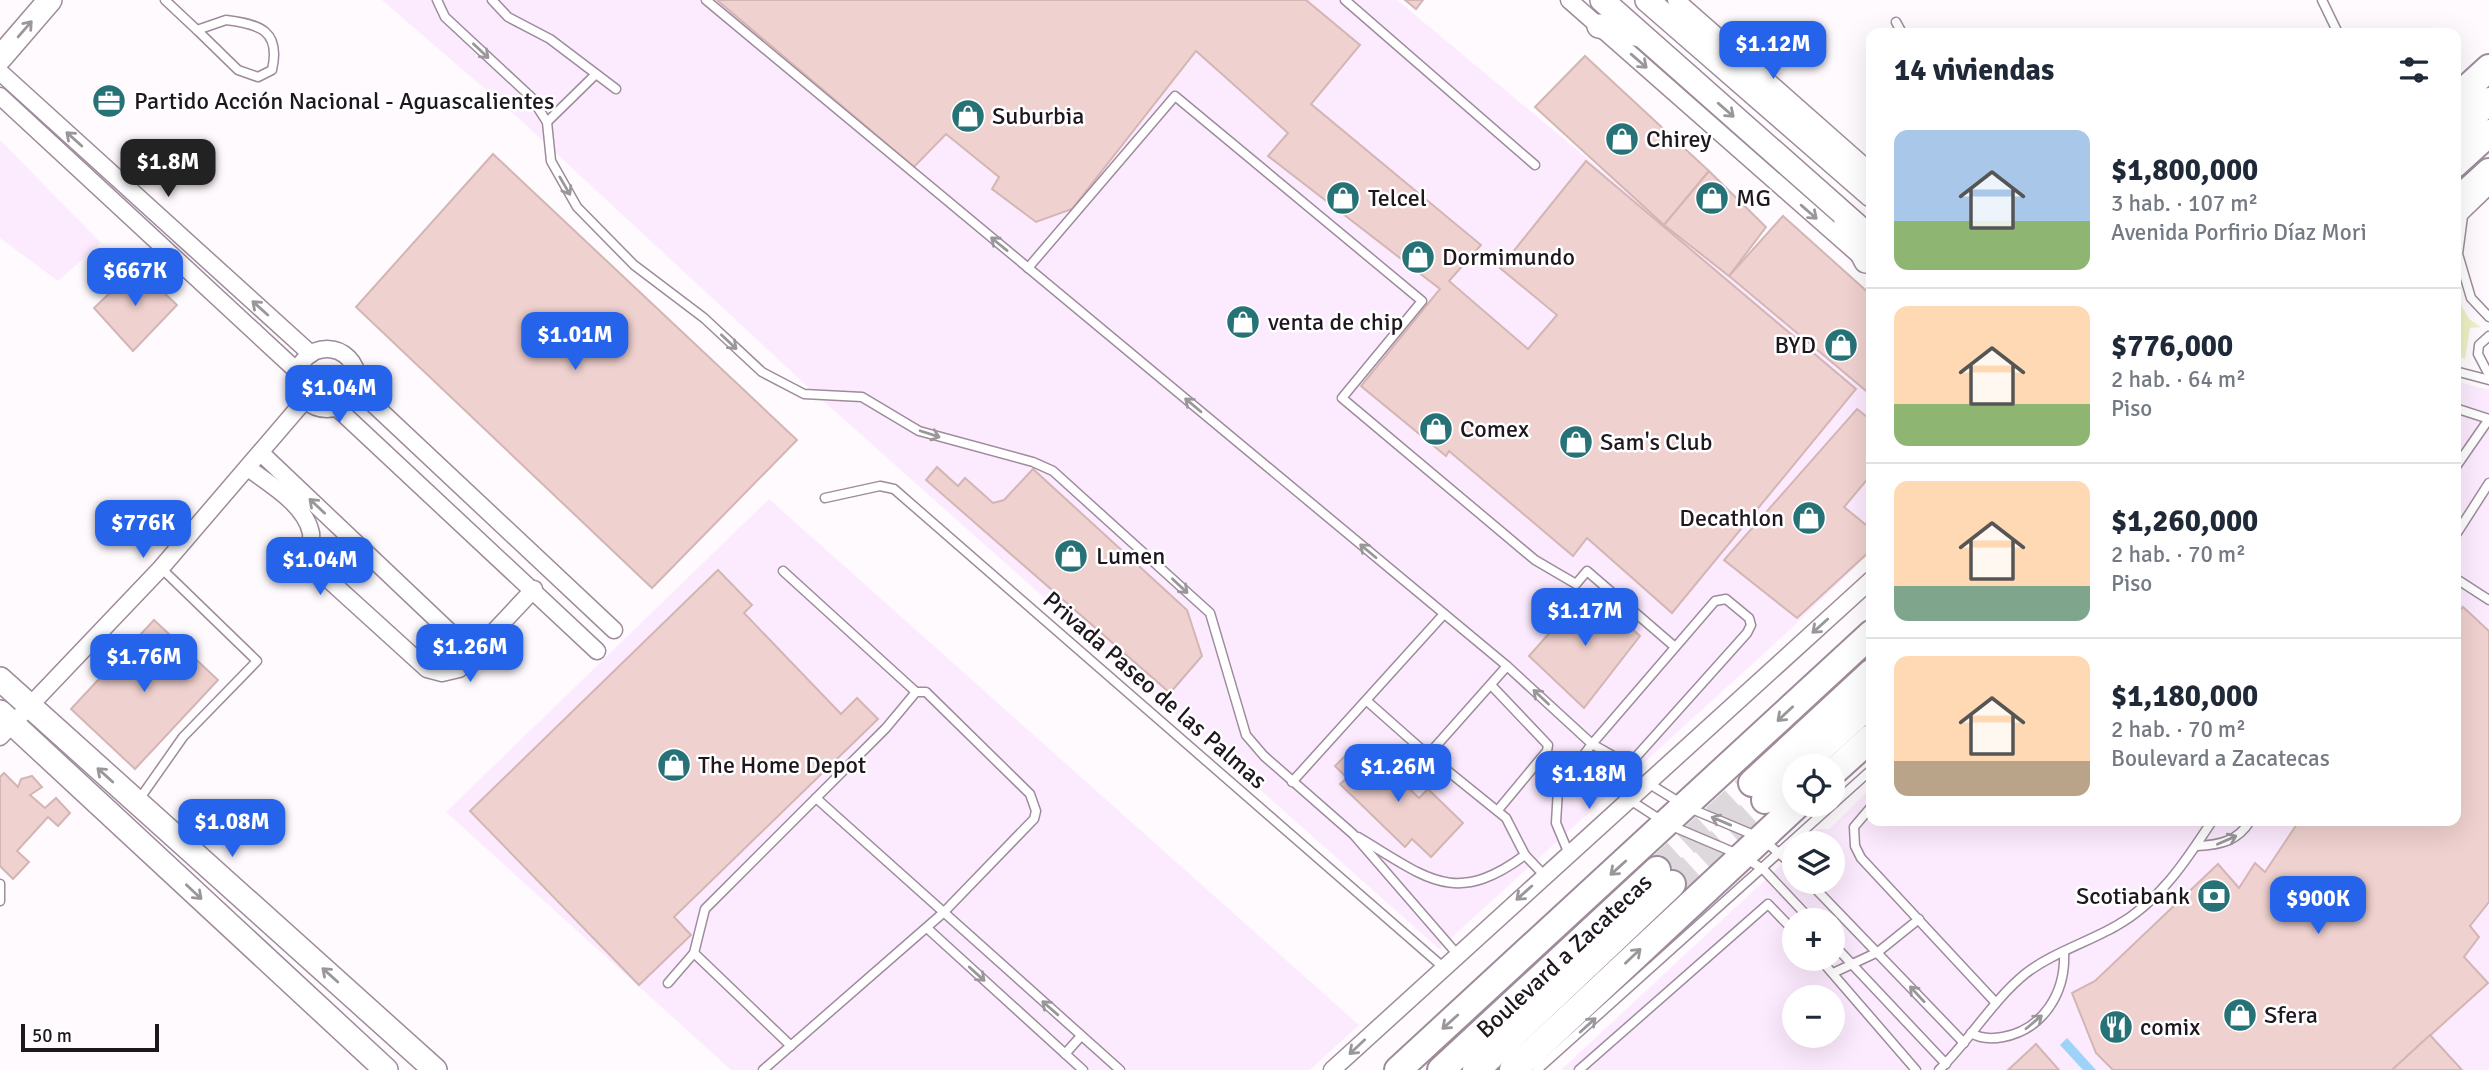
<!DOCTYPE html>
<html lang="es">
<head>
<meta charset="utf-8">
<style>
	body { margin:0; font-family:Signika,sans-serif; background:#f2f2f3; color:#1f2937; height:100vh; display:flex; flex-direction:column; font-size:26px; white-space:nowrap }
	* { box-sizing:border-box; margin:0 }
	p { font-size:23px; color:#747a83 }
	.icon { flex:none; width:38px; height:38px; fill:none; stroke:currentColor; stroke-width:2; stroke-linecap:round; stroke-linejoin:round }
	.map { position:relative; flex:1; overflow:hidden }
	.details { position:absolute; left:1866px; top:28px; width:595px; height:798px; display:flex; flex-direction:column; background:#fff; border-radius:14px; box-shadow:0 7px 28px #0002 }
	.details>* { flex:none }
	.buttons { position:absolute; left:1782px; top:754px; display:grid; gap:14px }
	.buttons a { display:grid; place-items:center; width:63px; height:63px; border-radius:50%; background:#fff; box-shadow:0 7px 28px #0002; font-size:35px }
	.scale { position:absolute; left:21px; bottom:18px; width:138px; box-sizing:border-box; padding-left:7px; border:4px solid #1f171e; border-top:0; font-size:19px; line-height:24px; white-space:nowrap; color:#1f171e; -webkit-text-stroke:5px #fff; paint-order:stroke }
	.price { position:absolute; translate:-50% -60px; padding:0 16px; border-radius:14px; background:#2563eb; color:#fff; font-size:23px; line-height:46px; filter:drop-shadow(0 2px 4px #0008) }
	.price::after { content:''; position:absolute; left:50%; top:42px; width:21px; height:16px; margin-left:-10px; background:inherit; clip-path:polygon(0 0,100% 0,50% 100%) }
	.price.on { background:#222; color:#fff }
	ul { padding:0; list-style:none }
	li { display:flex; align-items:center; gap:21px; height:175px; padding:0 28px }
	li+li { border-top:2px solid #e0e1e3 }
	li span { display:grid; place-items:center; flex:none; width:196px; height:140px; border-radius:14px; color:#555 }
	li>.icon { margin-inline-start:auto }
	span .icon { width:84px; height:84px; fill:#fffc; stroke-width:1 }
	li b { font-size:30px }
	h2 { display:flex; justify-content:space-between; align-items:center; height:84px; padding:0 28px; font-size:30px }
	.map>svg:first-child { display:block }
</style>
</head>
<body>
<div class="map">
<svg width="2489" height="1070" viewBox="0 0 2489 1070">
	<rect width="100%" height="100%" fill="#fefafe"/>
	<g fill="#fcebfe" fill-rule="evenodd">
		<polygon points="382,0 1397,0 1871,395 1871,552 1782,637 1439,949 821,399 515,115"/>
		<polygon points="0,140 101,243 58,281 0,238"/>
		<path d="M2455 381 2489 390V1070H1561L1794 853V882H1832V844L1803 843 1817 829H1829L1871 788V821H2455ZM1794 920H1832V959H1794ZM1794 998H1832V1036H1794Z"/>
		<polygon points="769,499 1359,1025 1310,1070 731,1070 446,812"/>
	</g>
	<polygon fill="#eff2c5" points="2455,294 2469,319 2481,327 2470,328 2465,359 2455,355"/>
	<polygon fill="#9dd3f7" points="2067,1038 2096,1070 2083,1070 2060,1045"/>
	<g fill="#efd1cf" stroke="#d3b6b4" stroke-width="2">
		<polygon points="717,0 1306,0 1360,45 1311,104 1481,245 1449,281 1528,349 1557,315 1500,268 1586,161 1856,389 1672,613 1587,538 1573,556 1449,451 1446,456 1361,386 1440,289 1268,156 1288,133 1196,51 1072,209 1036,222 992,189 999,177 946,134 914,167"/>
		<polygon points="1405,0 1423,0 1416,9"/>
		<polygon points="1585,56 1709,171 1664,225 1535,107"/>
		<polygon points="493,154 797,440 652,588 356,307"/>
		<polygon points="1709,171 1766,227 1729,276 1664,225"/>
		<polygon points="1783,216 1871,295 1871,395 1729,276"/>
		<polygon points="137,267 177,305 133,351 94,308"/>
		<polygon points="1857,409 1871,420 1871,475 1844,507 1871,529 1871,550 1797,618 1724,560"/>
		<polygon points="937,467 958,486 965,478 993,503 1004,500 1033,469 1187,610 1202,656 1170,693 926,480"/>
		<polygon points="718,570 752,605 744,613 841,714 857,698 878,719 674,917 691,935 639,985 470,811"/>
		<polygon points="1588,590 1640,636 1584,708 1529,656"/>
		<polygon points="2455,605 2461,609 2463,607 2489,631 2489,902 2470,926 2479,937 2464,957 2488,983 2392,1070 2113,1070 2096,1053 2072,993 2095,981 2218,864 2239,888 2255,863 2265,872 2299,821 2455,821"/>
		<polygon points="154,620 218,680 135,769 71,709"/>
		<polygon points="1353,748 1366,760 1372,753 1419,798 1428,789 1463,823 1431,857 1412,839 1405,847 1340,784 1347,778 1335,766"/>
		<polygon points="4,773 18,787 21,779 32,776 42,787 30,795 45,808 56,798 70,813 58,826 48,817 17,851 29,862 13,879 0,866 0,777"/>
		<polygon points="2430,1035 2462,1070 2392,1070"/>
		<polygon points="2036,1044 2059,1070 2008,1070"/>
	</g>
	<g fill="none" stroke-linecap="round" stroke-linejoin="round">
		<g stroke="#ddd8dc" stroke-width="26" stroke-dasharray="26 13" stroke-linecap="butt">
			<polyline points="1657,870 1752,783"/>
			<polyline points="1672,884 1765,800"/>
		</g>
		<g stroke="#9e8b9c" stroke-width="11">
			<g id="lane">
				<polyline points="165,0 197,30"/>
				<polyline points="437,0 445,17 531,97 547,122 551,161 577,207 634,265 704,318 762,372 804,394 862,397 919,431 1033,462 1053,471 1210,613 1246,735 1264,756 1353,834 1457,954"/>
				<polyline points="492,0 508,17 550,39 616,89"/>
				<polyline points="706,0 1507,666 1592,744 1622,761 1636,757 1747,633 1751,625 1749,618 1726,599 1715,601 1592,744 1558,789 1556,823 1569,854"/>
				<polyline points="1345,0 1535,165"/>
				<polyline points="2322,0 2338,33"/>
				<path d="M226 20C260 24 281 31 272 70L258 77 238 70 197 30Z"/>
				<polyline points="1896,22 1902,33"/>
				<polyline points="547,122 596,74"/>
				<polyline points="2489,191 2463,216 2458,254 2471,298 2489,317"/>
				<polyline points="1028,268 1175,96 1422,301 1342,398 1535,560 1576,584 1587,571 1675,647"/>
				<polyline points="2489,336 2479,345 2478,354 2489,375"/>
				<polyline points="2455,371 2489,380"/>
				<polyline points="2455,408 2489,419 2455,468"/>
				<polyline points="825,498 880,486 894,489 1443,967"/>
				<polyline points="2455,536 2489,483"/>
				<polyline points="783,571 916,692"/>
				<polyline points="2455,578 2489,600"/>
				<polyline points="1491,685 1548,745 1547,751 1498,810"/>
				<polyline points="1367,701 1428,755 1506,818 1525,855 1544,875"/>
				<polyline points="1428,755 1507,666"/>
				<polyline points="1292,782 1444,614"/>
				<polyline points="1648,783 1687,807 1761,838 1794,866"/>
				<polyline points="816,798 1120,1070"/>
				<polyline points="1630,800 1667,824 1740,855 1763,869 1811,920"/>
				<polyline points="138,801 183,737 257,661 161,568"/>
				<polyline points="1871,807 1854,827 1855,846 1861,858 1996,1003"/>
				<path d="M1358 837C1426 877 1454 908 1525 855"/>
				<path d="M2197 846C2220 845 2238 841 2250 821"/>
				<polyline points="1809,882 1964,1043"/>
				<polyline points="0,884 0,901"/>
				<polyline points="927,928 1083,1070"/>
				<polyline points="1832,943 1946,1064"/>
				<polyline points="694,953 791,1046"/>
				<polyline points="1820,959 1916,1070"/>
				<polyline points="1833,973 1878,952 1919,919"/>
				<polyline points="668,983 694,953 705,909 886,728 916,692 926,692 1030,794 1036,811 1034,819 943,913 763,1070"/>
				<path d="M1971 1033C1981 1039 1992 1039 2003 1037 2044 1029 2066 992 2064 952"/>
				<polyline points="1065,1054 1081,1036"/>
				<polyline points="1537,1070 1871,770"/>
				<polyline points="1579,1070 1768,904 1794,931"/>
				<path d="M1939 1070C1970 1040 1992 1001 2025 974 2050 954 2088 942 2116 926 2159 902 2186 861 2212 821"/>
			</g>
		</g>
		<g stroke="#9e8b9c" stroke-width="19">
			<g id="street">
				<polyline points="1569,0 1859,255"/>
				<polyline points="1676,0 1871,172"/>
				<polyline points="0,72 311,354"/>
				<polyline points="0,96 298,372"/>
				<circle cx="327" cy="379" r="30"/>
				<polyline points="355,387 614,630"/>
				<polyline points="336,407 597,651"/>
				<polyline points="261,453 473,654"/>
				<path d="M248 468C269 484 305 504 311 533 312 541 309 553 308 561L427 669 442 673 459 669 534 589"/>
				<polyline points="0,737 161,568 305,400"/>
				<polyline points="1332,1070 1871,580"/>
			</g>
		</g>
		<g stroke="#9e8b9c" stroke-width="26">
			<g id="secondary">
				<polyline points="1602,0 1871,238"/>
				<polyline points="1647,0 1871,195"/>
				<polyline points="1599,26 1640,35"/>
				<polyline points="0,58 50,0"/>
				<polyline points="1846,222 1866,261"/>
				<polyline points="0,679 435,1070"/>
				<polyline points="0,712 386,1070"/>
			</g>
		</g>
		<g stroke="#9e8b9c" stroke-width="30">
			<g id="primary">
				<polyline points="2455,99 2489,68"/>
				<polyline points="2455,132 2489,101"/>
				<polyline points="2455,164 2489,133"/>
				<polyline points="2455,203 2489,172"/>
				<polyline points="1801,766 1871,703"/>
				<polyline points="1832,773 1871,738"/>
				<polyline points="1752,783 1871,673"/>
				<polyline points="1765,800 1794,774"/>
				<polyline points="1398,1070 1871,634"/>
				<path id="s1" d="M1441 1070 1657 870"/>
				<polyline points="1476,1070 1672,884"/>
				<polyline points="1513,1070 1797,805"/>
			</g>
		</g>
		<use href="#lane" stroke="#fff" stroke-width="8"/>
		<use href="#street" stroke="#fff" stroke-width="16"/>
		<use href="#secondary" stroke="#fff" stroke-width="23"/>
		<use href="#primary" stroke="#fff" stroke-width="26"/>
	</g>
	<defs><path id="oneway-shaft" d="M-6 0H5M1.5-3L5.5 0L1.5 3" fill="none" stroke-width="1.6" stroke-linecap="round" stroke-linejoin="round" transform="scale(1.75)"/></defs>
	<g stroke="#9a979a">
		<use href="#oneway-shaft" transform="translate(25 29) rotate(-49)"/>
		<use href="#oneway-shaft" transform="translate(481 51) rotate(43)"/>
		<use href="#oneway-shaft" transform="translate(1639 61) rotate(41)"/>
		<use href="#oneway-shaft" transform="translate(1726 110) rotate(41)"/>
		<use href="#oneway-shaft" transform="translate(74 139) rotate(-138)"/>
		<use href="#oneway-shaft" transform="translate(565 186) rotate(60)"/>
		<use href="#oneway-shaft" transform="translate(1809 212) rotate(41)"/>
		<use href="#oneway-shaft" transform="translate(999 244) rotate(-141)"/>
		<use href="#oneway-shaft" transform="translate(260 308) rotate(-138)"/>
		<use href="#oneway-shaft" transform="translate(729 342) rotate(43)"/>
		<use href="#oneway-shaft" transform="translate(1193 405) rotate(-140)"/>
		<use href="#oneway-shaft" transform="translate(930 434) rotate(18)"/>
		<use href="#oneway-shaft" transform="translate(317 506) rotate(-137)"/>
		<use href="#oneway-shaft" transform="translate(1368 551) rotate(-140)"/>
		<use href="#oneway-shaft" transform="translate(1180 586) rotate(43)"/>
		<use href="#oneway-shaft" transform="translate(1820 626) rotate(138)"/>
		<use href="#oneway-shaft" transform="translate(1541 697) rotate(-137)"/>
		<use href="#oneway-shaft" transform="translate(1785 714) rotate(137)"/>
		<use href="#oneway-shaft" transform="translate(105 775) rotate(-138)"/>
		<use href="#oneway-shaft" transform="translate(1721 821) rotate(-157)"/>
		<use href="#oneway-shaft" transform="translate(2227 840) rotate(-24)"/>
		<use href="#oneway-shaft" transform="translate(1618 868) rotate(138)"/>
		<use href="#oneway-shaft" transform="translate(194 892) rotate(43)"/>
		<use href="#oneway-shaft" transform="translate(1524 893) rotate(138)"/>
		<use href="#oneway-shaft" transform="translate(1633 956) rotate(-43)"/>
		<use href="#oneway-shaft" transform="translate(977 974) rotate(42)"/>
		<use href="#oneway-shaft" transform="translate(330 975) rotate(-138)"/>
		<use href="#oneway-shaft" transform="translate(1917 994) rotate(-133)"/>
		<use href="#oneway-shaft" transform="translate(1050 1008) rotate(-139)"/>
		<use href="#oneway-shaft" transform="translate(1450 1022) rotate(138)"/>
		<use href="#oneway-shaft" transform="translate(2034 1022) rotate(-40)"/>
		<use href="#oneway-shaft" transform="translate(1588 1025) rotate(-42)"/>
		<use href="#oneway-shaft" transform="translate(1357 1047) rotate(137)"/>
	</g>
	<defs>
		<g id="office-disc" transform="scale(1.75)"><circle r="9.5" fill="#277277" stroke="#fff"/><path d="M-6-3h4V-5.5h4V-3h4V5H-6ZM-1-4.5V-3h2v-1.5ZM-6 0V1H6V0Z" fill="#fff"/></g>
		<g id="shop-disc" transform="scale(1.75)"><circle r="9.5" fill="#277277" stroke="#fff"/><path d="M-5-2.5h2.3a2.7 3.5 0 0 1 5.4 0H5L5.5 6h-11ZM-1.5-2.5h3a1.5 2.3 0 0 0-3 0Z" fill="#fff"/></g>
		<g id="bank-disc" transform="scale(1.75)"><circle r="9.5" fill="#277277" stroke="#fff"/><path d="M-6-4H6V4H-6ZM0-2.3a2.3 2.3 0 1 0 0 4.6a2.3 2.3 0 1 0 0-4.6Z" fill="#fff"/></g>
		<g id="restaurant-disc" transform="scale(1.75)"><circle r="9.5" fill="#277277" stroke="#fff"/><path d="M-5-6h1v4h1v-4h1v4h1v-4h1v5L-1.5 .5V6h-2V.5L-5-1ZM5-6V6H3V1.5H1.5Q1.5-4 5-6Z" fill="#fff"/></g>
	</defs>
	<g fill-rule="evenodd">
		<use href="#office-disc" x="109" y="101"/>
		<use href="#shop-disc" x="968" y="116"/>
		<use href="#shop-disc" x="1622" y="139"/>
		<use href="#shop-disc" x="1343" y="198"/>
		<use href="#shop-disc" x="1712" y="198"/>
		<use href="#shop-disc" x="1418" y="257"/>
		<use href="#shop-disc" x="1243" y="322"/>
		<use href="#shop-disc" x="1841" y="345"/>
		<use href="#shop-disc" x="1436" y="429"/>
		<use href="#shop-disc" x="1576" y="442"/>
		<use href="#shop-disc" x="1809" y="518"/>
		<use href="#shop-disc" x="1071" y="556"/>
		<use href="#shop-disc" x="674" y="765"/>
		<use href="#bank-disc" x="2214" y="896"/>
		<use href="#shop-disc" x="2240" y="1015"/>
		<use href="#restaurant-disc" x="2116" y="1027"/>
	</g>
	<g text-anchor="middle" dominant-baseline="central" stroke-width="5" stroke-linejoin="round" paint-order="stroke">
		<g font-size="24" fill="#1f171e" stroke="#fff" text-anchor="start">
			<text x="134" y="101">Partido Acción Nacional - Aguascalientes</text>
			<text x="992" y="116">Suburbia</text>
			<text x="1646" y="139">Chirey</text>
			<text x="1368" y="198">Telcel</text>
			<text x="1736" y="198">MG</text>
			<text x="1442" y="257">Dormimundo</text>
			<text x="1268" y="322">venta de chip</text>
			<text x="1816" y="345" text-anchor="end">BYD</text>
			<text x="1460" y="429">Comex</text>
			<text x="1600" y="442">Sam's Club</text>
			<text x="1784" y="518" text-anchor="end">Decathlon</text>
			<text x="1096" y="556">Lumen</text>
			<text x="698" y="765">The Home Depot</text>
			<text x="2190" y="896" text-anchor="end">Scotiabank</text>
			<text x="2264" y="1015">Sfera</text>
			<text x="2140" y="1027">comix</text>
		</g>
		<g font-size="24" fill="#1f171e" stroke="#fff">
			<text transform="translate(1155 690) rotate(41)">Privada Paseo de las Palmas</text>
			<text stroke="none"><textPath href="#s1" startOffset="168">Boulevard a Zacatecas</textPath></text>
		</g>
	</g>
</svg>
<div class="buttons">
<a><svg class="icon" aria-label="locate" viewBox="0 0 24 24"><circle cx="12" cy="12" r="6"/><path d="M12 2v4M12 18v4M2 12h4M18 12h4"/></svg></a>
<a><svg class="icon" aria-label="layers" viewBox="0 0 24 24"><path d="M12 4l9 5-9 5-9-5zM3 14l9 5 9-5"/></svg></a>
<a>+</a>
<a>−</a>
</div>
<div class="scale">50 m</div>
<b class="price" style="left:1773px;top:81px">$1.12M</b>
<b class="price on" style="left:168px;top:199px">$1.8M</b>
<b class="price" style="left:135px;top:308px">$667K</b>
<b class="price" style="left:575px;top:372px">$1.01M</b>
<b class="price" style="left:339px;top:425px">$1.04M</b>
<b class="price" style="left:143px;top:560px">$776K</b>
<b class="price" style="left:320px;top:597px">$1.04M</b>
<b class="price" style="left:1585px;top:648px">$1.17M</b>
<b class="price" style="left:470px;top:684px">$1.26M</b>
<b class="price" style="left:144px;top:694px">$1.76M</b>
<b class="price" style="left:1398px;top:804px">$1.26M</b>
<b class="price" style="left:1589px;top:811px">$1.18M</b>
<b class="price" style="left:232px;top:859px">$1.08M</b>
<b class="price" style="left:2318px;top:936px">$900K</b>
<section class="details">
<h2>14 viviendas<svg class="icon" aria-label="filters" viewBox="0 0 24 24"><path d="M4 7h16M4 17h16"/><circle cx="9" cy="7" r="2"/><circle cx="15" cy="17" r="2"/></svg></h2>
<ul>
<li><span style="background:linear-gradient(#a9c7e8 65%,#8fb573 0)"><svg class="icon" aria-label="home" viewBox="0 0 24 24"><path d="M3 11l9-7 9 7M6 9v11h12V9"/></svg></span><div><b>$1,800,000</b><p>3 hab. · 107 m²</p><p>Avenida Porfirio Díaz Mori</p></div></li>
<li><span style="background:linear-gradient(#ffd9b3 70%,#8fb573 0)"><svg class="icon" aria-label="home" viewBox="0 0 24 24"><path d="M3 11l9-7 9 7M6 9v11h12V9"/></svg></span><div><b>$776,000</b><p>2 hab. · 64 m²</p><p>Piso</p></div></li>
<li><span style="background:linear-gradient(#ffd9b3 75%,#7fa58c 0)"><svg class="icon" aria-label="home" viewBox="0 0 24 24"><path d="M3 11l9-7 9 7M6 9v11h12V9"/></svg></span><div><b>$1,260,000</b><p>2 hab. · 70 m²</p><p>Piso</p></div></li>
<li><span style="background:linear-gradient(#ffd9b3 75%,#b9a48a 0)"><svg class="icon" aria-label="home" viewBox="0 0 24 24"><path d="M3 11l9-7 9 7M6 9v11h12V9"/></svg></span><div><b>$1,180,000</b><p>2 hab. · 70 m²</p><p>Boulevard a Zacatecas</p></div></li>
</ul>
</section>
</div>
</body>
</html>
